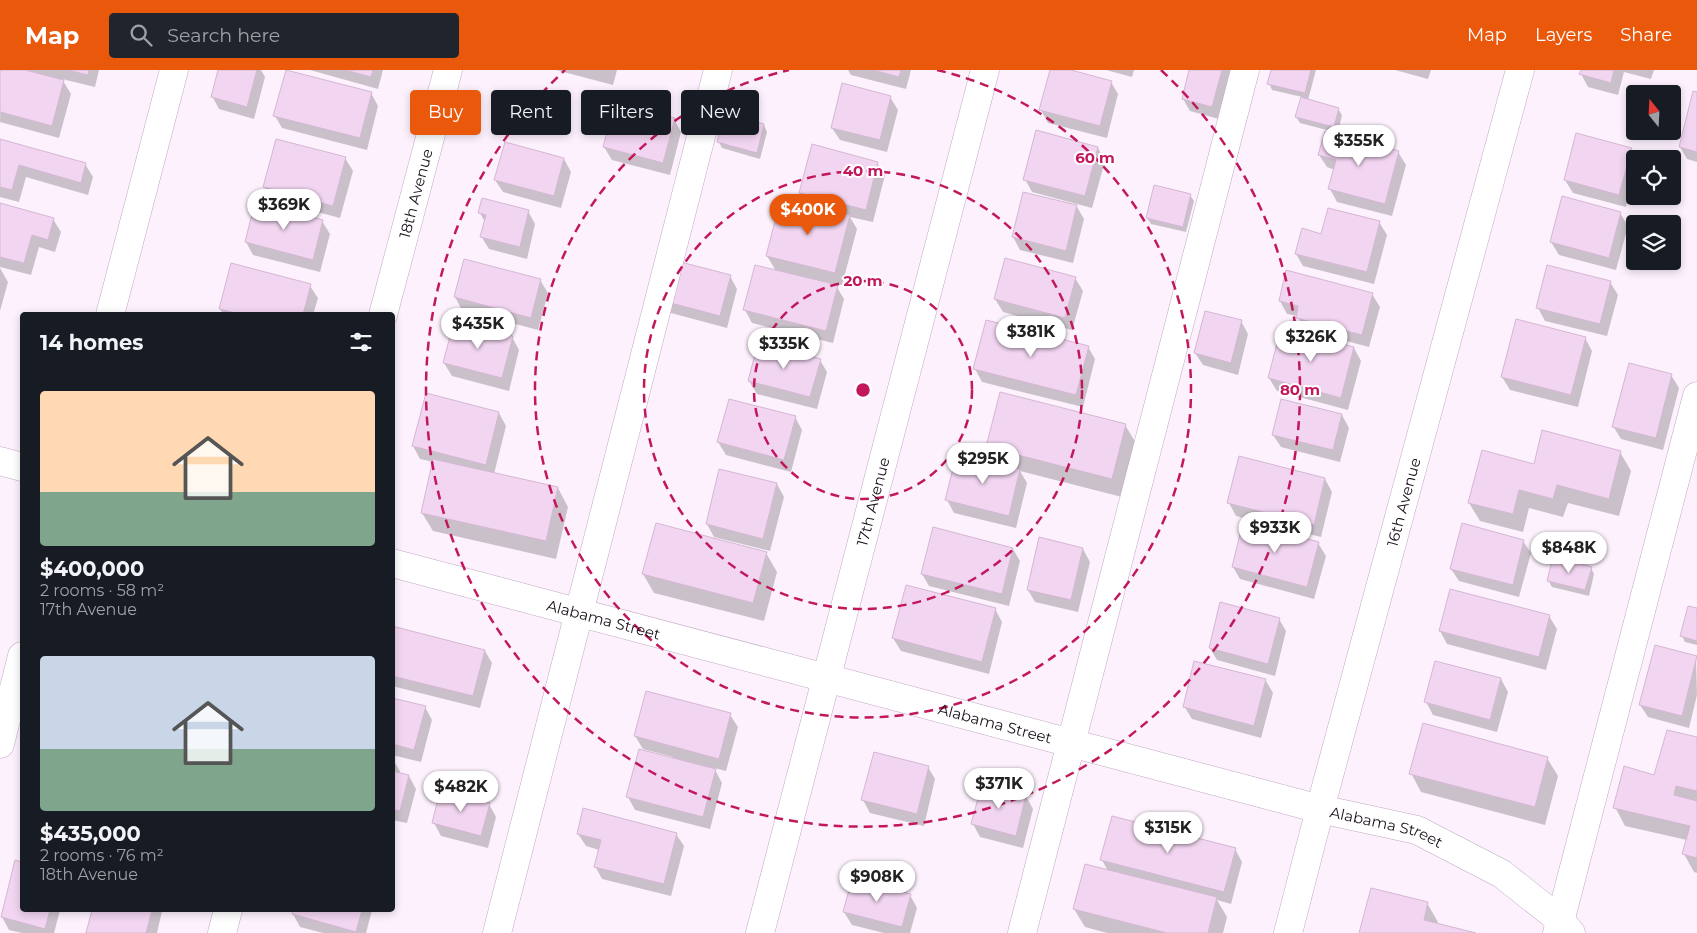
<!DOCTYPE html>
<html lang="en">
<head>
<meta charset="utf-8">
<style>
	body { margin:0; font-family:Montserrat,sans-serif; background:#20242c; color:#f1f3f6; height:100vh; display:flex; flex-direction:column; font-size:19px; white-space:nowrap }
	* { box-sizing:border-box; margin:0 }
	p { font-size:16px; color:#9ea1a6 }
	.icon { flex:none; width:28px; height:28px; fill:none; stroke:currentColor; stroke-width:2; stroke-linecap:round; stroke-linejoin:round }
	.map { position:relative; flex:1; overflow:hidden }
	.sheet { position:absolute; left:20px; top:242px; width:375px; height:600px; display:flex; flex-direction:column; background:#171b24; border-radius:5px; box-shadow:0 2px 8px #0003 }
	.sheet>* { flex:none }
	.guide { position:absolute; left:410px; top:20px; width:475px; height:45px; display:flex; gap:10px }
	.needle { width:32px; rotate:342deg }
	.buttons { position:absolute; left:1626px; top:15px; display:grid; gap:10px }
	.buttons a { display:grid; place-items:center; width:55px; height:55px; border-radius:5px; background:#171b24; box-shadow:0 2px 8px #0003; font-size:25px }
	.price { position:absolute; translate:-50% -42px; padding:0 11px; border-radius:18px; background:#fff; color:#222; font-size:16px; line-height:32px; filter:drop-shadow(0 1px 2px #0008) }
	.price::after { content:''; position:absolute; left:50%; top:30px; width:15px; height:11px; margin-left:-8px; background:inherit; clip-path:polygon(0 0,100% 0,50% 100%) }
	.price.active { background:#ea580c; color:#fff }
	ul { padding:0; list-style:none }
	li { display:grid; align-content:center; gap:10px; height:265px; padding:0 20px }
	li span { display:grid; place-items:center; height:155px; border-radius:5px; color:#555 }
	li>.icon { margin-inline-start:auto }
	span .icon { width:90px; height:90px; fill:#fffc; stroke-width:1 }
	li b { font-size:21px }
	h2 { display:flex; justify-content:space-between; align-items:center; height:60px; padding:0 20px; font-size:21px }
	.chip { padding:0 18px; border-radius:5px; background:#171b24; box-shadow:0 2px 8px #0003; font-size:18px; line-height:45px }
	.chip.active { background:#ea580c; color:#fff }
	header { display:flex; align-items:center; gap:30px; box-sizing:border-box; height:70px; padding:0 25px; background:#ea580c; color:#fff }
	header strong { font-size:24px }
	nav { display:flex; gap:28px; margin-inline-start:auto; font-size:18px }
	.search { width:350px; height:45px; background:#20242c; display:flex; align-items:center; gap:12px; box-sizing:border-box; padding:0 18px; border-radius:5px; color:#9ea1a6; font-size:19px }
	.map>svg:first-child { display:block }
</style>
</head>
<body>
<header>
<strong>Map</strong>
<div class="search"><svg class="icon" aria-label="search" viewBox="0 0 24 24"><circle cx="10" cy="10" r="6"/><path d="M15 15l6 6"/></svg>Search here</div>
<nav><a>Map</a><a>Layers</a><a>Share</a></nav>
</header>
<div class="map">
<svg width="1697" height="863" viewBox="0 0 1697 863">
	<rect width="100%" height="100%" fill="#fcf1fd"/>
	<g fill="#0003">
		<polygon points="1,0 99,0 95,17 62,9 71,24 59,68 0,52"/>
		<polygon points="219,0 261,0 265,7 254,49 219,39 212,26"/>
		<polygon points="310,0 383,0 378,19"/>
		<polygon points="556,0 617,0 613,15"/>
		<polygon points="848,0 911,0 906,19 851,5"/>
		<polygon points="1051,0 1066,0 1111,12 1118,24 1107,68 1048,53 1041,40"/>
		<polygon points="1106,0 1134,0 1132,7"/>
		<polygon points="1191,0 1232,0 1219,49 1190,41 1183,29"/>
		<polygon points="1272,0 1316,0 1308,30 1338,39 1342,45 1338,63 1300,53 1296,47 1302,27 1272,20 1269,13"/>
		<polygon points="1395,0 1431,0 1428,9"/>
		<polygon points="1582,0 1654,0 1651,9 1624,2 1618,25 1588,17 1581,4"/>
		<polygon points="371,23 378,36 367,80 282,58 275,46"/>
		<polygon points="1697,23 1697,92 1687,89 1680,77"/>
		<polygon points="890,27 898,40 887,82 840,70 832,58"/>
		<polygon points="674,49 681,62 670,105 612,90 604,77"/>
		<polygon points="764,55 767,62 760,89 722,78 719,72"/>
		<polygon points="0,70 85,94 93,107 88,125 26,107 19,132 0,127"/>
		<polygon points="1098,78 1105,91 1092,138 1032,122 1025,109"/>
		<polygon points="1631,79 1637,89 1635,89 1635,106 1626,137 1573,123 1565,110"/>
		<polygon points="1398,82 1406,95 1392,146 1337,132 1330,119 1335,100 1327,97 1319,85"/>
		<polygon points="345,88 353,101 340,148 272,130 265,117"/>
		<polygon points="564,89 571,102 561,138 503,122 495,110"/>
		<polygon points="877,93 885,105 873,152 850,147 857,159 842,215 835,214 844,229 833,273 752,253 745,240 776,201 767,186 808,136 800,123"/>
		<polygon points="1190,125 1194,131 1186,162 1151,154 1147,148"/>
		<polygon points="0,134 53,149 61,162 55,182 39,177 31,205 0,197"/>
		<polygon points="1077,137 1084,149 1073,193 1020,180 1013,167"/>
		<polygon points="528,141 535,154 527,189 489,179 481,166 485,152 480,143"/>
		<polygon points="1620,143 1628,156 1616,200 1559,185 1551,172"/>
		<polygon points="322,151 330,164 320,202 253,185 246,172"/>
		<polygon points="1379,152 1387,165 1374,214 1303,196 1296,184 1322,165"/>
		<polygon points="0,198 8,212 0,241"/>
		<polygon points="730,206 737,219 727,258 671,243 664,230"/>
		<polygon points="1075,208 1083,221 1072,260 1003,242 995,229"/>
		<polygon points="540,210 548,223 538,260 462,240 455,227"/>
		<polygon points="1610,212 1618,225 1607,266 1545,251 1538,238"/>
		<polygon points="310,216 318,228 313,245 224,245 220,239"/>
		<polygon points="1372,224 1380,237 1369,277 1305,260 1298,246 1287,244 1280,231"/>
		<polygon points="1241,251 1248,264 1238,305 1203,295 1195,283"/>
		<polygon points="1282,259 1354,278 1361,291 1348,340 1277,321 1269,308"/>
		<polygon points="512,267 519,280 509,321 452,306 444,293"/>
		<polygon points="1585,268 1592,281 1578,337 1510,320 1502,307"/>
		<polygon points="1088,277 1095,289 1083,337 982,312 975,299"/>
		<polygon points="820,290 827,302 817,339 757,324 749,311"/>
		<polygon points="1671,305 1679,318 1663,380 1621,369 1613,356"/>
		<polygon points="427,324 499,343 506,356 494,404 558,418 568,437 556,489 433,461 422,443 434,392 420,389 413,376"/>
		<polygon points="1342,345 1349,358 1340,392 1281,377 1273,365"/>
		<polygon points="795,347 802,360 791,402 726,385 718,372"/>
		<polygon points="1125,355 1136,373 1122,427 1020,401 1027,413 1016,458 954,443 947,430 997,395 987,377"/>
		<polygon points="1620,382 1631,401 1619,446 1568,433 1563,447 1529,438 1523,462 1480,451 1469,433 1535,396"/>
		<polygon points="1325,409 1332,422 1321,467 1236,446 1229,433"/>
		<polygon points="777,414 784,427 770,481 714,467 707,454"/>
		<polygon points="1523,471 1531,483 1519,527 1459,511 1451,499"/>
		<polygon points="1318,473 1326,486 1314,529 1240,509 1233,497"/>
		<polygon points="1013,479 1020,491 1009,536 929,516 922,504"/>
		<polygon points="1083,479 1090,492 1078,542 1035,532 1028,520"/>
		<polygon points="766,483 777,502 764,551 654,523 643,504"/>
		<polygon points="1591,498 1594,504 1589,526 1552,517 1548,510"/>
		<polygon points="995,539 1002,552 989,604 901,581 893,568"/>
		<polygon points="1697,540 1697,575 1685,572 1682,566"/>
		<polygon points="1549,546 1557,559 1546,600 1447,574 1440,561"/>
		<polygon points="1279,549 1286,561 1275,606 1217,590 1210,578"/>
		<polygon points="392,557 485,581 492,593 480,638 392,616"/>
		<polygon points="1696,587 1697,625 1689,658 1648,647 1640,635"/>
		<polygon points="1195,593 1266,611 1273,623 1261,668 1192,649 1184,636"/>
		<polygon points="1501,609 1508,622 1497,662 1433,645 1426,632"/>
		<polygon points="392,629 425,637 432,650 421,692 392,685"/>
		<polygon points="730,645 738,657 726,701 714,698 722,713 710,759 635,740 628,727 673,687 643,679 635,666"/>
		<polygon points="1697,669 1697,803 1694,802 1684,784 1687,770 1625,756 1615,737"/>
		<polygon points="392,688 400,701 399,704 409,706 416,719 407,753 392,750"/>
		<polygon points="1547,688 1558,706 1545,755 1421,722 1411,703"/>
		<polygon points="928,697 935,709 924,756 870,743 863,730"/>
		<polygon points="1026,726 1033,739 1023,778 980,767 973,754"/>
		<polygon points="489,734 496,747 488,778 441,766 434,753"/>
		<polygon points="578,764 676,764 684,776 671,826 602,809 595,796 599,780 586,776"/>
		<polygon points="1235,779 1242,792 1231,834 1217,830 1227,847 1223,863 1107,863 1085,857 1074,839 1108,801 1102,790"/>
		<polygon points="16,792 22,794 22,840 60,840 54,863 22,863 9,860 2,847"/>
		<polygon points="910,825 917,838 910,863 884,863 852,855 844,842"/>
		<polygon points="1427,833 1438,852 1437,854 1471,863 1360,863"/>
		<polygon points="93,840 162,840 162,841 157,863 87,863"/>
		<polygon points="294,840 372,840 366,863 323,863 300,857 293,844"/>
	</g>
	<g fill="#f2d5f1" stroke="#d4b7d3">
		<polygon points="0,0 25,0 64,10 52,56 0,42"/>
		<polygon points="67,0 89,0 88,5"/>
		<polygon points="218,0 257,0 247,37 211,27"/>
		<polygon points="286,0 372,22 360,68 273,46"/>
		<polygon points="345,0 373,0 371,7"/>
		<polygon points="873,0 901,0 899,7"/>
		<polygon points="1050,0 1071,0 1112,11 1100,56 1039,40"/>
		<polygon points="1189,0 1222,0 1212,37 1182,29"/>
		<polygon points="1271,0 1311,0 1305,23 1267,14"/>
		<polygon points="1581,0 1614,0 1611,13 1579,4"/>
		<polygon points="842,13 891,26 880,70 831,58"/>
		<polygon points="1693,21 1697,22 1697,82 1679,77"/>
		<polygon points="1301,27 1339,38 1334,57 1295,47"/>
		<polygon points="615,32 675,48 663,93 603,77"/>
		<polygon points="725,44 764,54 757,83 717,72"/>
		<polygon points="1036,60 1098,77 1085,126 1023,110"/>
		<polygon points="1325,61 1399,81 1385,134 1328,119 1336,90 1318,85"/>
		<polygon points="1576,63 1632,78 1619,125 1564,110"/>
		<polygon points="0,69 86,93 81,113 19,95 12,120 0,117"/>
		<polygon points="276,69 346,87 333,136 263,117"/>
		<polygon points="505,72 564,88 554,126 494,110"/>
		<polygon points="812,74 878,92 866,140 799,123"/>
		<polygon points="1154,115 1191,124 1183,157 1146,148"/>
		<polygon points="1023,122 1077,135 1066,181 1012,167"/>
		<polygon points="1562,126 1621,142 1609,188 1550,172"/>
		<polygon points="482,128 529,140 520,177 480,167 486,145 478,143"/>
		<polygon points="781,128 850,145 835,203 766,186"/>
		<polygon points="255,132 323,150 313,190 245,172"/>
		<polygon points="0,133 54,148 48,170 32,165 24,193 0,187"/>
		<polygon points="1328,138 1380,151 1367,202 1295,184 1302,158 1321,164"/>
		<polygon points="1005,188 1076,207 1065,248 994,229"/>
		<polygon points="464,189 541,209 531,248 454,227"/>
		<polygon points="673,190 731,205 720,246 663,231"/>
		<polygon points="231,193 311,214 303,245 243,245 219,239"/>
		<polygon points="755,195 838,215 826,261 743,240"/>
		<polygon points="1547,195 1611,211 1600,254 1536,238"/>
		<polygon points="1286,200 1373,223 1362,265 1296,248 1298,236 1279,231"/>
		<polygon points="1205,241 1242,250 1231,293 1194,283"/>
		<polygon points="1516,249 1586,267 1571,325 1501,307"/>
		<polygon points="986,250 1089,276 1076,325 973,299"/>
		<polygon points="454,251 513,266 502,308 443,293"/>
		<polygon points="1281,258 1354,277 1341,328 1268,308"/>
		<polygon points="758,273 821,289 810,327 748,311"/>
		<polygon points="1629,293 1672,304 1656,368 1612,357"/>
		<polygon points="1000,322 1126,354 1112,409 986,377"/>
		<polygon points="426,323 499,342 486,395 412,376"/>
		<polygon points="729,329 796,346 784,390 717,372"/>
		<polygon points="1281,329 1342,344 1333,380 1272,365"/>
		<polygon points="1542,360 1621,381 1609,429 1557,415 1553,429 1519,420 1513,444 1468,433 1482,380 1534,394"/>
		<polygon points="957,383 1020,399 1009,446 945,430"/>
		<polygon points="1239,386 1325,408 1314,455 1227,433"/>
		<polygon points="433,389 558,417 546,471 421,443"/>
		<polygon points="719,399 777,413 763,469 706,454"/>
		<polygon points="1243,452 1319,472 1307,517 1232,497"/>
		<polygon points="656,453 767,482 753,533 642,504"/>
		<polygon points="1462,453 1524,470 1513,515 1450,499"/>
		<polygon points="933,457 1013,478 1002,524 921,504"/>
		<polygon points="1039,467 1083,478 1071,530 1027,520"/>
		<polygon points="1553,487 1592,497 1585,520 1547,511"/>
		<polygon points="906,515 996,538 982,592 892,568"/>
		<polygon points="1450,519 1550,545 1539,587 1439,561"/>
		<polygon points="1220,532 1280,548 1268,594 1209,578"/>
		<polygon points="1688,536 1697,538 1697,571 1680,566"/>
		<polygon points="392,556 485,580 473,626 392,606"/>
		<polygon points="1655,575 1697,586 1682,646 1639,635"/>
		<polygon points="1194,591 1266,609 1254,656 1183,637"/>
		<polygon points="1435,591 1501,608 1490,650 1424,632"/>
		<polygon points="646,621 731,643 719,689 634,666"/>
		<polygon points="392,628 426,636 414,680 392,674"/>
		<polygon points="1423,653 1548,687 1535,737 1409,704"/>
		<polygon points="1667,660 1697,667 1697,721 1676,716 1674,725 1697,731 1697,788 1682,784 1690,756 1613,738 1624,696 1654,705"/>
		<polygon points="639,679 716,699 703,747 626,727"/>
		<polygon points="874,682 929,696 917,744 861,730"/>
		<polygon points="392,701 409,705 400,741 392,739"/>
		<polygon points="982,714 1026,725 1016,766 971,754"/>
		<polygon points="440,721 490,733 481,766 432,753"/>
		<polygon points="583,738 677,763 664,814 594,797 601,770 577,764"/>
		<polygon points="1112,746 1236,778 1224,822 1100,790"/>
		<polygon points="15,790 22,792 22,840 50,840 45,859 1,847"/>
		<polygon points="1085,794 1217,827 1208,863 1167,863 1073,839"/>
		<polygon points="852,809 911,824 902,857 843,842"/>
		<polygon points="1371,818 1428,832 1424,850 1476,863 1359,863"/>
		<polygon points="92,840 152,840 146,863 86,863"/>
		<polygon points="293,840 362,840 356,862 292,844"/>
	</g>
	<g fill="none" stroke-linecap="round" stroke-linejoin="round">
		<g stroke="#c2a9c5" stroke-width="29">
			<g id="minor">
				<polyline points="110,245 174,0"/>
				<path id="s1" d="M383 245 448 0"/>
				<polyline points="0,391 22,397"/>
				<path id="s2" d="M392 493 1320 739 1417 760 1502 804 1560 850 1571 863"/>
				<polyline points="0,674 22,586"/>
				<polyline points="222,863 228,840"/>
				<polyline points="497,863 718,0"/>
				<path id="s3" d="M760 863 985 0"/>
				<polyline points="1022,863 1245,0"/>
				<path id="s4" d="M1288 863 1320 739 1520 0"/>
				<polyline points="1557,863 1697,326"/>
			</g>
		</g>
		<use href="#minor" stroke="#fff" stroke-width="28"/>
	</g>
	<g fill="none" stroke="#c2185b" stroke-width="2.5" stroke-dasharray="9 6">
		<circle cx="863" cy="320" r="109"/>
		<circle cx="863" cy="320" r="219"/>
		<path d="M937 0A328 328 0 1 1 789 0"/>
		<path d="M1161 0A437 437 0 1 1 565 0"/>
	</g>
	<g text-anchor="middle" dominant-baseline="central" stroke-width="4" stroke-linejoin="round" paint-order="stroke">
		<g font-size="15" fill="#1a111b" stroke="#fff">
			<text stroke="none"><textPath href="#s1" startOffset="126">18th Avenue</textPath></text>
			<text stroke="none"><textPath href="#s3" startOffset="446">17th Avenue</textPath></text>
			<text stroke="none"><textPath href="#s4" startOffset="446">16th Avenue</textPath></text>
			<text stroke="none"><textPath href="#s2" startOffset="219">Alabama Street</textPath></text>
			<text stroke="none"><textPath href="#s2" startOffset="624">Alabama Street</textPath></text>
			<text stroke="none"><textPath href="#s2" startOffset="1029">Alabama Street</textPath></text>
		</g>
	</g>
	<circle cx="863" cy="320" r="8" fill="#c2185b" stroke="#fff" stroke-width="2.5"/>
	<g font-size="15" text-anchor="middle" font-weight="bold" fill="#c2185b" stroke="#fff" stroke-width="4" stroke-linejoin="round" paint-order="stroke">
		<text x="1095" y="93">60 m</text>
		<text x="863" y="106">40 m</text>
		<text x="863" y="216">20 m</text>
		<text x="1300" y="325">80 m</text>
	</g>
</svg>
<div class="buttons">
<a><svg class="needle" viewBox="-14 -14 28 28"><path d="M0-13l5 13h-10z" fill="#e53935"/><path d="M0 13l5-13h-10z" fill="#9ea1a6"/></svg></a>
<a><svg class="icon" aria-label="locate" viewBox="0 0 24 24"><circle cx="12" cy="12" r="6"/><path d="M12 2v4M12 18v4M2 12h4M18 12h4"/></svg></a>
<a><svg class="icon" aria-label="layers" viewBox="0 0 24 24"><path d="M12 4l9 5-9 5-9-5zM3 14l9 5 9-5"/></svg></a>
</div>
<b class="price" style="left:1359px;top:97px">$355K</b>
<b class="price" style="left:284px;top:161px">$369K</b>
<b class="price active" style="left:808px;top:166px">$400K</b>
<b class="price" style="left:478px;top:280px">$435K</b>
<b class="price" style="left:1031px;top:288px">$381K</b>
<b class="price" style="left:1311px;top:293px">$326K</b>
<b class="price" style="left:784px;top:300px">$335K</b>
<b class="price" style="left:983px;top:415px">$295K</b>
<b class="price" style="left:1275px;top:484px">$933K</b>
<b class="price" style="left:1569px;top:504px">$848K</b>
<b class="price" style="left:999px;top:740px">$371K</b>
<b class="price" style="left:461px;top:743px">$482K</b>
<b class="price" style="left:1168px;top:784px">$315K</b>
<b class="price" style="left:877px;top:833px">$908K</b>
<div class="guide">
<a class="chip active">Buy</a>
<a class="chip">Rent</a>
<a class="chip">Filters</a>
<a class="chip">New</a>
</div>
<section class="sheet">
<h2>14 homes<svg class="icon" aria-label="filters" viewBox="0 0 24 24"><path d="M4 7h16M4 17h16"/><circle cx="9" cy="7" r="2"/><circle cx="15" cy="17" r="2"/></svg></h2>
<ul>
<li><span style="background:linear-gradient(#ffd9b3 65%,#7fa58c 0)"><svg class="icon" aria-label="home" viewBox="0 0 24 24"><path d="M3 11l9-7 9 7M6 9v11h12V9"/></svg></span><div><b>$400,000</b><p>2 rooms · 58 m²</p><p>17th Avenue</p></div></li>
<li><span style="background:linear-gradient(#c9d6e8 60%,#7fa58c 0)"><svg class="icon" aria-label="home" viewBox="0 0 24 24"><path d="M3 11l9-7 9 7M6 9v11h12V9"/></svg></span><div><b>$435,000</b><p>2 rooms · 76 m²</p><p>18th Avenue</p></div></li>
</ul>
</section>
</div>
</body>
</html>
